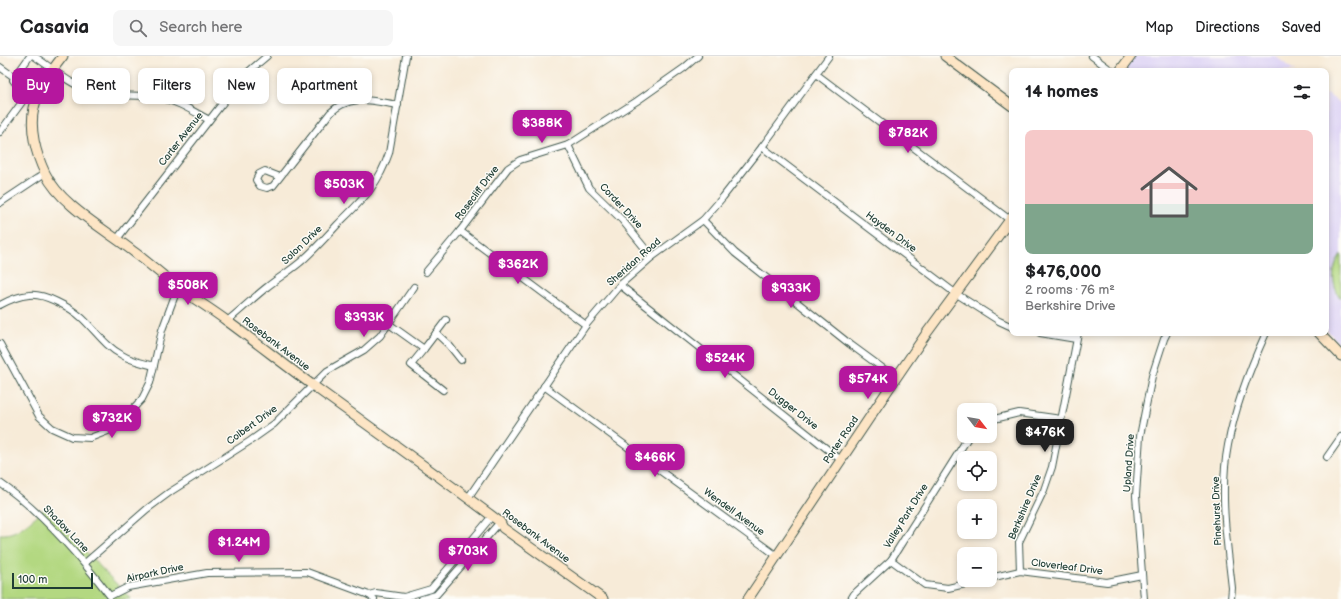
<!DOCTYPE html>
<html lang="en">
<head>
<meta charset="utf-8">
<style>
	body { margin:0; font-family:"Balsamiq Sans",sans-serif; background:#f6f6f6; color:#202124; height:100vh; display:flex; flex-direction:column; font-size:15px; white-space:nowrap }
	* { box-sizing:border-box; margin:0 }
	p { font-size:13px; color:#757577 }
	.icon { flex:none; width:22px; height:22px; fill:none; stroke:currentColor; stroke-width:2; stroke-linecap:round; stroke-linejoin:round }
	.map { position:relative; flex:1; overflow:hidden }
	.details { position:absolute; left:1009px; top:12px; width:320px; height:268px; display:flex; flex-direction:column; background:#fff; border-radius:8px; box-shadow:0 2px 6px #0003 }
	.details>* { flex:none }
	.guide { position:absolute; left:12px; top:12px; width:380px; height:36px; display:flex; gap:8px }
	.needle { width:26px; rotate:121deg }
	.controls { position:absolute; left:957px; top:347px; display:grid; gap:8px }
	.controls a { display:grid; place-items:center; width:40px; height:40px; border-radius:8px; background:#fff; box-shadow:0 2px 6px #0003; font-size:20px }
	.scale { position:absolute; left:12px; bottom:10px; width:81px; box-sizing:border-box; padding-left:4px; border:2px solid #1f3d34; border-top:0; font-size:11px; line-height:14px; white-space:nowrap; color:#1f3d34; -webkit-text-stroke:3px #fdfcf7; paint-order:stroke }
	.price { position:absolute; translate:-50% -34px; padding:0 9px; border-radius:8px; background:#b5179e; color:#fff; font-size:13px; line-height:26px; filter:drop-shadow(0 1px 2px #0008) }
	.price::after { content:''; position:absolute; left:50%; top:24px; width:12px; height:9px; margin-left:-6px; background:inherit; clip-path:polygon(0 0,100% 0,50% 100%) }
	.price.on { background:#222; color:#fff }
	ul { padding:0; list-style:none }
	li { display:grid; align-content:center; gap:8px; height:212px; padding:0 16px }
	li span { display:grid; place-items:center; height:124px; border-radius:8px; color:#555 }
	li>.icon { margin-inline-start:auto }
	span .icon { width:72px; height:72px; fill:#fffc; stroke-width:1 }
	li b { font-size:17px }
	h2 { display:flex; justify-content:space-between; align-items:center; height:48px; padding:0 16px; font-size:17px }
	.pill { padding:0 14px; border-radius:8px; background:#fff; box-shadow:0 2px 6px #0003; font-size:14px; line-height:36px }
	.pill.on { background:#b5179e; color:#fff }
	header { display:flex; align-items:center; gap:24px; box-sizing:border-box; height:56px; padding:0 20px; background:#fff; border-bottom:1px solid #e0e0e0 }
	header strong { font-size:19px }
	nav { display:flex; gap:22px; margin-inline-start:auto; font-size:14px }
	.search { width:280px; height:36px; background:#f6f6f6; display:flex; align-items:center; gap:10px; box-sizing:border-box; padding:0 14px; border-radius:8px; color:#757577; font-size:15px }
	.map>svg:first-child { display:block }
</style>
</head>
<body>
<header>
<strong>Casavia</strong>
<div class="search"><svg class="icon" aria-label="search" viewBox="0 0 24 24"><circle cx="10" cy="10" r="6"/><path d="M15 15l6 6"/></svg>Search here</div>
<nav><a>Map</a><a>Directions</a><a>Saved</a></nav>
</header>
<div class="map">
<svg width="1341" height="543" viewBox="0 0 1341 543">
	<rect width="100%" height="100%" fill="#fdfcf7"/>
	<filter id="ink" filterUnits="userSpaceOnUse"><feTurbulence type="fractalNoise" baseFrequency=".025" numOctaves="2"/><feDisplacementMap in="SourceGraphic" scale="8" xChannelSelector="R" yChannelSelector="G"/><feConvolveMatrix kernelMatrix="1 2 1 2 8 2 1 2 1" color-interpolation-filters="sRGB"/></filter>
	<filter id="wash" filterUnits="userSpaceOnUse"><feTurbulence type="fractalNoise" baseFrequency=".012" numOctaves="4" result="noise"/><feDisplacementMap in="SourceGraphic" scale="16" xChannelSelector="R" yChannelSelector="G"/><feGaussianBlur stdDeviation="0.9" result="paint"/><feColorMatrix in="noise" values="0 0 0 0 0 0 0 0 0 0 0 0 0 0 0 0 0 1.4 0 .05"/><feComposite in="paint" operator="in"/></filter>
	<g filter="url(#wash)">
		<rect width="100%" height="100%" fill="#f7ebd8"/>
		<g fill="#dfd5f5">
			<polygon points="1134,0 1275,0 1295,15 1123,15"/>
			<polygon points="1326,37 1341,48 1341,290 1326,273"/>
		</g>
		<g fill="#b3d881" stroke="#698a5a">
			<path d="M1341 198V243C1331 229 1331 213 1341 198Z"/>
			<path d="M45 453 131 543H0V478C18 480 32 462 45 453Z"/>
		</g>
	</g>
	<g filter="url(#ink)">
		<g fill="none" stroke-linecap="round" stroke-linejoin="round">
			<g stroke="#3f574d" stroke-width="8">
				<g id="street">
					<path d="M34 0C52 12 68 27 88 34 110 42 133 38 155 41 174 43 193 55 209 64"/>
					<polyline points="1092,0 1112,15"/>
					<polyline points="0,11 14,21"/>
					<polyline points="816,18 1010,164"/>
					<path d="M0 76 25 42C27 32 17 31 13 24L30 0"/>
					<polyline points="568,89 589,132 622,164 652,201"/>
					<polyline points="762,91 955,237 999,265 1012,271"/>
					<path d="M280 121 273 130 267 132 260 130 256 124 259 118 265 115 280 121 330 57C351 37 372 45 398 49"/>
					<polyline points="0,147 45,117"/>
					<polyline points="703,164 735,197 851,289 896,322"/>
					<polyline points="460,175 586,269"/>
					<polyline points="117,183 221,49 248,16 267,0"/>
					<polyline points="426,216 460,175 508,112 520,104 568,89 637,45 684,12 698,0"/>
					<polyline points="620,229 841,404"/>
					<path d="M0 249C9 244 19 240 29 239 44 237 70 251 82 262 95 274 106 291 122 299 131 305 144 307 154 310"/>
					<path d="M227 265C241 254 253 242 267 231 279 221 292 214 304 203 316 192 327 180 338 168 362 144 378 130 389 97L406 0"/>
					<polyline points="389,268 424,293 446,264"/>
					<polyline points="436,277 449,289 461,304"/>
					<polyline points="1040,277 1076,283"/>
					<polyline points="0,288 39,360 52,372 72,381 90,382 108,375 126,360 142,343 150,327 162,274 178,231"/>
					<polyline points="424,293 411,309 443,334"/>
					<polyline points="544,330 777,500"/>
					<polyline points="990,364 1019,357 1061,363"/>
					<polyline points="1327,401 1341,381"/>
					<path d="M0 427C41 455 80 501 110 540L128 531 207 517 307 516 369 539 374 543"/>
					<polyline points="468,442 586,269 620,229 652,201 703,164 723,141 762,91 829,0"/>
					<polyline points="891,504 925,529 948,532 983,524"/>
					<polyline points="85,507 147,453 170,436 250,385 274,368 327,315 364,294 380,280 414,231"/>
					<polyline points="1020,515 1019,486 1044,434 1052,411 1078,277"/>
					<polyline points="990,522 1020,515 1107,526 1142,519"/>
					<polyline points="369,539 376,537 404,541 431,533 492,460"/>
					<polyline points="422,543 436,539 500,466"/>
					<polyline points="851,543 854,538 891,504 969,380"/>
					<polyline points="1144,543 1136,440 1140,380 1152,320 1164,283 1167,277"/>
					<path d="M1231 543 1232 532C1227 486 1219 436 1228 389 1235 351 1250 312 1266 277"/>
				</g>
			</g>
			<g stroke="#3f574d" stroke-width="11">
				<g id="secondary">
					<path d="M63 0C51 15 38 34 34 52 29 73 36 98 45 117 61 150 105 173 134 196 149 207 163 220 178 231 194 243 211 253 227 265 257 287 285 309 315 331 377 376 439 420 500 466L503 472 603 543"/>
					<polyline points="945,0 1012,50"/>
					<polyline points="1120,15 1131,0"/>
					<polyline points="1319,277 1341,300"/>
					<polyline points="748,543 896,322 926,278 1012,161"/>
				</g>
			</g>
			<use href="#street" stroke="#fff" stroke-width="6"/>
			<use href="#secondary" stroke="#fde5c5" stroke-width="9"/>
		</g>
	</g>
	<g text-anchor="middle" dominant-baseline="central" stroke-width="3" stroke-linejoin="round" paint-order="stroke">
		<g font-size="10" fill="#1f3d34" stroke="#fdfcf7">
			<text transform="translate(181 83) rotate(-52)">Carter Avenue</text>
			<text transform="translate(477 137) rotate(-53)">Rosecliff Drive</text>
			<text transform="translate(621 150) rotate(47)">Corder Drive</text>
			<text transform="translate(891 176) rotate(37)">Hayden Drive</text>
			<text transform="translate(302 189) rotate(-44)">Solon Drive</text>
			<text transform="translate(634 206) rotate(-41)">Sheridan Road</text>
			<text transform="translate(276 288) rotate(37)">Rosebank Avenue</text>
			<text transform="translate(793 353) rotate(38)">Dugger Drive</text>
			<text transform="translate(252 369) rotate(-36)">Colbert Drive</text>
			<text transform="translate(841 384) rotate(-56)">Porter Road</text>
			<text transform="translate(1129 407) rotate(-86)">Upland Drive</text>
			<text transform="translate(1025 451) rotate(-67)">Berkshire Drive</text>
			<text transform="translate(1217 455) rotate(-92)">Pinehurst Drive</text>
			<text transform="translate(734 456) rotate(36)">Wendell Avenue</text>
			<text transform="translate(906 460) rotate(-58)">Valley Park Drive</text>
			<text transform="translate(66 473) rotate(46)">Shadow Lane</text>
			<text transform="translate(536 480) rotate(37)">Rosebank Avenue</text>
			<text transform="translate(1067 511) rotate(7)">Cloverleaf Drive</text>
			<text transform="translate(155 517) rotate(-12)">Airpark Drive</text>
		</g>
	</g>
</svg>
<div class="controls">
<a><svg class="needle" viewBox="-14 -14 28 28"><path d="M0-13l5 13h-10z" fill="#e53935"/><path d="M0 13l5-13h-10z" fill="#757577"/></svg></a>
<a><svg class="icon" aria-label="locate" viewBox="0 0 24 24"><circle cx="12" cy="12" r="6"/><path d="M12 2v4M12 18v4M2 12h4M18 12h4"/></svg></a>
<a>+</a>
<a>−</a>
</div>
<div class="scale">100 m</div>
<b class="price" style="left:542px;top:88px">$388K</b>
<b class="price" style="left:908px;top:98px">$782K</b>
<b class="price" style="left:344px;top:149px">$503K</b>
<b class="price" style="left:518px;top:229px">$362K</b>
<b class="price" style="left:188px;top:250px">$508K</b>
<b class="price" style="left:791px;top:253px">$933K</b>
<b class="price" style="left:364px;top:282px">$393K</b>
<b class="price" style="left:725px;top:323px">$524K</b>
<b class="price" style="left:868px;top:344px">$574K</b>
<b class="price" style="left:112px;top:383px">$732K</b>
<b class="price on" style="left:1045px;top:397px">$476K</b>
<b class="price" style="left:655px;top:422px">$466K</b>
<b class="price" style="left:239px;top:507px">$1.24M</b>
<b class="price" style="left:468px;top:516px">$703K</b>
<div class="guide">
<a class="pill on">Buy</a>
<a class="pill">Rent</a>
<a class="pill">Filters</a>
<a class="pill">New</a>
<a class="pill">Apartment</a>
</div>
<section class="details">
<h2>14 homes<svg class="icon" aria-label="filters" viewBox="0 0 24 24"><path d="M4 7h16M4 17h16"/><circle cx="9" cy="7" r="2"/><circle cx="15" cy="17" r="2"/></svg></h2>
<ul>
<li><span style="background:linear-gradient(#f6c9c9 60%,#7fa58c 0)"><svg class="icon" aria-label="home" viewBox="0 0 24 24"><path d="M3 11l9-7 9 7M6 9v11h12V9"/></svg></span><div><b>$476,000</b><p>2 rooms · 76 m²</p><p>Berkshire Drive</p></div></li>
</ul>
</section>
</div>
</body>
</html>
